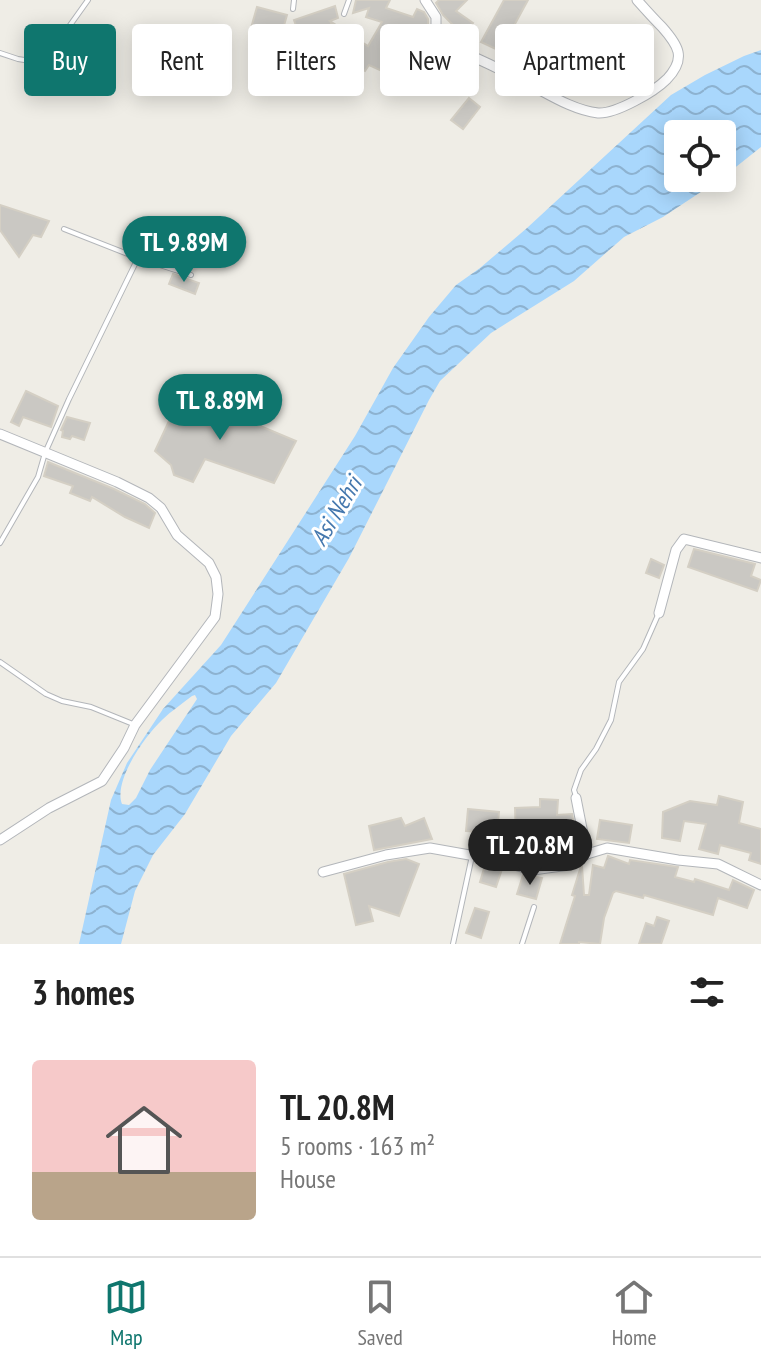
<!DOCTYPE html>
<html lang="en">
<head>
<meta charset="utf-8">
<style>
	body { margin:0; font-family:"PT Sans Narrow",sans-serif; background:#f6f6f6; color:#222; height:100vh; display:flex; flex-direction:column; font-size:30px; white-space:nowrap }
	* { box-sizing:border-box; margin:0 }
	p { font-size:26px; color:#767676 }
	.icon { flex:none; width:44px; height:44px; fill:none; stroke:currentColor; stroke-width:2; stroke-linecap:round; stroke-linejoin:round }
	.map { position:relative; height:944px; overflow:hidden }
	.drawer { display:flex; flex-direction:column; background:#fff; flex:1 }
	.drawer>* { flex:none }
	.hud { position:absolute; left:24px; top:24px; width:714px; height:72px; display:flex; gap:16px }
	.controls { position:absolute; left:664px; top:120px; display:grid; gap:16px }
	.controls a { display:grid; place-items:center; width:72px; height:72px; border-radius:8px; background:#fff; box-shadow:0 4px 20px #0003; font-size:40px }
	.price { position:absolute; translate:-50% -68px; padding:0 18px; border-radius:28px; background:#0f766e; color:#fff; font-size:26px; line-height:52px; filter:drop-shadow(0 2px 4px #0008) }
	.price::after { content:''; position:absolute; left:50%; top:48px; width:24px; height:18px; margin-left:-12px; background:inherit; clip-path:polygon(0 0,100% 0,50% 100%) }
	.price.selected { background:#222; color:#fff }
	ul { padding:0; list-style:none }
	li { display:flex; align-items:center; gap:24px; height:200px; padding:0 32px }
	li+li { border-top:2px solid #e0e0e0 }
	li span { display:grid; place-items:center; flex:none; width:224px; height:160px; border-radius:8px; color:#555 }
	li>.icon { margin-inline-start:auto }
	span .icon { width:96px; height:96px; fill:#fffc; stroke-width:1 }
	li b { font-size:34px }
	h2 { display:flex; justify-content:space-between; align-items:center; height:96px; padding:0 32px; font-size:34px }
	.tag { padding:0 28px; border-radius:8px; background:#fff; box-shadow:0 4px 20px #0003; font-size:28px; line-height:72px }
	.tag.selected { background:#0f766e; color:#fff }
	.menu { display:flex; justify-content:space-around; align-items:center; height:112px; border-top:2px solid #e0e0e0; background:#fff; font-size:22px; color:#767676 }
	.menu a { display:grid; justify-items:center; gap:4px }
	.menu .selected { color:#0f766e }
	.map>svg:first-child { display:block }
</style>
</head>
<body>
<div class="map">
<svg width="761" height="944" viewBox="0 0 761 944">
	<defs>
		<pattern id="water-waves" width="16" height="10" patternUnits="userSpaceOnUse" patternTransform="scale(2)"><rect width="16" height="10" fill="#a9d7fc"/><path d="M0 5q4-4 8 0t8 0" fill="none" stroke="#8db2d0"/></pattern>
	</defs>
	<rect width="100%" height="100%" fill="#efede6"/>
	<path fill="url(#water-waves)" fill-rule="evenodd" d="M761 50V147L722 178V134H678V178H722L663 217 624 237 574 281 491 333 440 381 429 400 349 558 276 683 231 736 185 814 153 855 135 891 121 944H79L111 800 127 763 163 709 221 645 355 436 393 368 429 317 456 285 480 268 527 228 671 95 705 75 744 56ZM195 695 197 699 150 770 136 798 129 805 122 804C113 781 145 736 162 720 171 711 182 704 192 696Z"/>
	<g fill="#cac8c3" stroke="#d4cfc4" stroke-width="2">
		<polygon points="356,0 390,0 386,8 413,17 417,9 424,12 428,19 428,28 426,32 410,25 382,71 369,65 365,71 339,57 352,36 368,46 382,22 366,17 369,8 353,13"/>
		<polygon points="439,0 467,0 456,11 473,23 460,43 446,37 453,25 443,15 436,3"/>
		<polygon points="504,0 528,0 510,33 518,37 513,45 506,41 500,51 481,42"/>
		<polygon points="335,6 338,18 330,21 333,23 331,23 334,31 324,34 322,27 299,34 294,20"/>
		<polygon points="257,7 287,15 281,36 251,28"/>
		<polygon points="469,98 480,107 463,129 451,120"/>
		<polygon points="0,205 49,221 41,237 33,235 19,257 0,230"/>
		<polygon points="173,274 199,283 195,294 169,284"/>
		<polygon points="26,391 58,406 51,427 23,417 19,426 11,422"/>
		<polygon points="182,393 296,441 274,483 205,459 193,482 174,475 171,465 155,451"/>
		<polygon points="67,417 90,423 84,440 72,436 70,439 62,437 63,431 61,430"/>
		<polygon points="48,462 114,489 145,504 155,513 149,528 125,517 92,497 90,501 70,493 73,486 44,476"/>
		<polygon points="694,549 755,564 751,576 761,580 757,591 688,567"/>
		<polygon points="651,559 664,565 659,578 646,573"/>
		<polygon points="719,796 743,802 739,823 761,829 761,864 749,860 751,853 720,845 718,854 699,849 706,824 684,821 680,841 662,838 663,812 690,801 717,805"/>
		<polygon points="540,799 558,800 557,815 572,814 576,836 557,833 556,838 578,846 579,850 568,857 535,861 534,837 516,838 515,808 540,807"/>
		<polygon points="468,809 499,812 497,833 466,831"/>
		<polygon points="401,818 405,826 424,818 432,839 374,850 369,826"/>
		<polygon points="600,820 632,825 629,843 597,839"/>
		<polygon points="492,836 510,836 510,856 492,851"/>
		<polygon points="608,856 629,864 630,860 678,867 675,877 694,882 695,879 729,890 733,880 754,890 747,908 718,898 713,915 644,895 643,898 616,891 613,893 604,918 600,944 579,942 579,944 560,944 575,896 572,895 581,866 582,866 584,895 589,895 593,865 604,868"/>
		<polygon points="406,859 419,864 399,916 369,906 373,921 356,925 344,874 388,862"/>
		<polygon points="485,865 502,869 496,887 480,882"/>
		<polygon points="523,875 542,878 536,899 517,894"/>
		<polygon points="475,908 489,912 481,938 466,933"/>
		<polygon points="657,917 669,921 661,944 639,944 646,923 654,926"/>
	</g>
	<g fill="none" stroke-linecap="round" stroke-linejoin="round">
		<g stroke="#b3b6ba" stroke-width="6">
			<g id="lane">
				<polyline points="293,9 294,0"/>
				<polyline points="344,14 349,0"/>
				<polyline points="410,33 434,41"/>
				<polyline points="0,53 18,59 37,62 48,56 88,0"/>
				<polyline points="64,229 138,258 191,275"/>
				<polyline points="0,543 38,477 45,453 69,399 138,258"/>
				<polyline points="0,662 46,694 62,701 91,707 133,724"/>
				<polyline points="576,796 574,790 581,770 596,749 611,720 619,682 643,649 658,615"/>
				<polyline points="453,944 472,856"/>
				<polyline points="522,944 534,907"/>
			</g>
		</g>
		<g stroke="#b3b6ba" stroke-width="11">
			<g id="street">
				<path d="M425 0 436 17V41C467 53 496 67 525 82 547 93 572 110 598 113 616 114 654 92 667 79 687 58 678 45 662 27 653 18 645 9 637 0"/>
				<polyline points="0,434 117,482 149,498 161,508 177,535 209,563 216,577 218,594 215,617 135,725 124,748 102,781 49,808 0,840"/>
				<polyline points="659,613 676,550 684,539 761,558"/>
				<polyline points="576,798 587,854"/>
				<polyline points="323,872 386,855 430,848 492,859 533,870 569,865 587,854 607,848 678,860 718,864 761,885"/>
			</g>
		</g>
		<use href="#lane" stroke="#fff" stroke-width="4"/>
		<use href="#street" stroke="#fff" stroke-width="9"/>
	</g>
	<g text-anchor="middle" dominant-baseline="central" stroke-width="6" stroke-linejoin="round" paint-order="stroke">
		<g font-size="24" font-style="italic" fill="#4578ae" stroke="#fff">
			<text transform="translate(336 511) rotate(-59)">Asi Nehri</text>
		</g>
	</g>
</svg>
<div class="controls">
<a><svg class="icon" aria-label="locate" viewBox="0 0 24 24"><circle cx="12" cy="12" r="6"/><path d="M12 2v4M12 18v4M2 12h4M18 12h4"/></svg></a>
</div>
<b class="price" style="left:184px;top:284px">TL 9.89M</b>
<b class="price" style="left:220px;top:442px">TL 8.89M</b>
<b class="price selected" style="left:530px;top:887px">TL 20.8M</b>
<div class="hud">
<a class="tag selected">Buy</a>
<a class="tag">Rent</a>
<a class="tag">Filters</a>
<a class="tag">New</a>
<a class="tag">Apartment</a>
</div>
</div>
<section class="drawer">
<h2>3 homes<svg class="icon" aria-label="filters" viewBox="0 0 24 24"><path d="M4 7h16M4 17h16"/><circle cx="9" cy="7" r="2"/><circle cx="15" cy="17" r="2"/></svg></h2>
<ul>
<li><span style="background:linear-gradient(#f6c9c9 70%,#b9a48a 0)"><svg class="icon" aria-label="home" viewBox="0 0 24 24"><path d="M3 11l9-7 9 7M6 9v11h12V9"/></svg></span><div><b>TL 20.8M</b><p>5 rooms · 163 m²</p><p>House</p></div></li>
</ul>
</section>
<nav class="menu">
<a class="selected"><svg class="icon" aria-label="map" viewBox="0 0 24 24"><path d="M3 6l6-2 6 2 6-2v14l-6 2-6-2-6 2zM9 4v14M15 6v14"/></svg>Map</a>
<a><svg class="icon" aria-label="saved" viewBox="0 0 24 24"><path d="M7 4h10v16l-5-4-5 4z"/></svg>Saved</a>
<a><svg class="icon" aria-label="home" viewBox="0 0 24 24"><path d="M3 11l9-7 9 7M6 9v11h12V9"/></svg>Home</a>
</nav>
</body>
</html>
